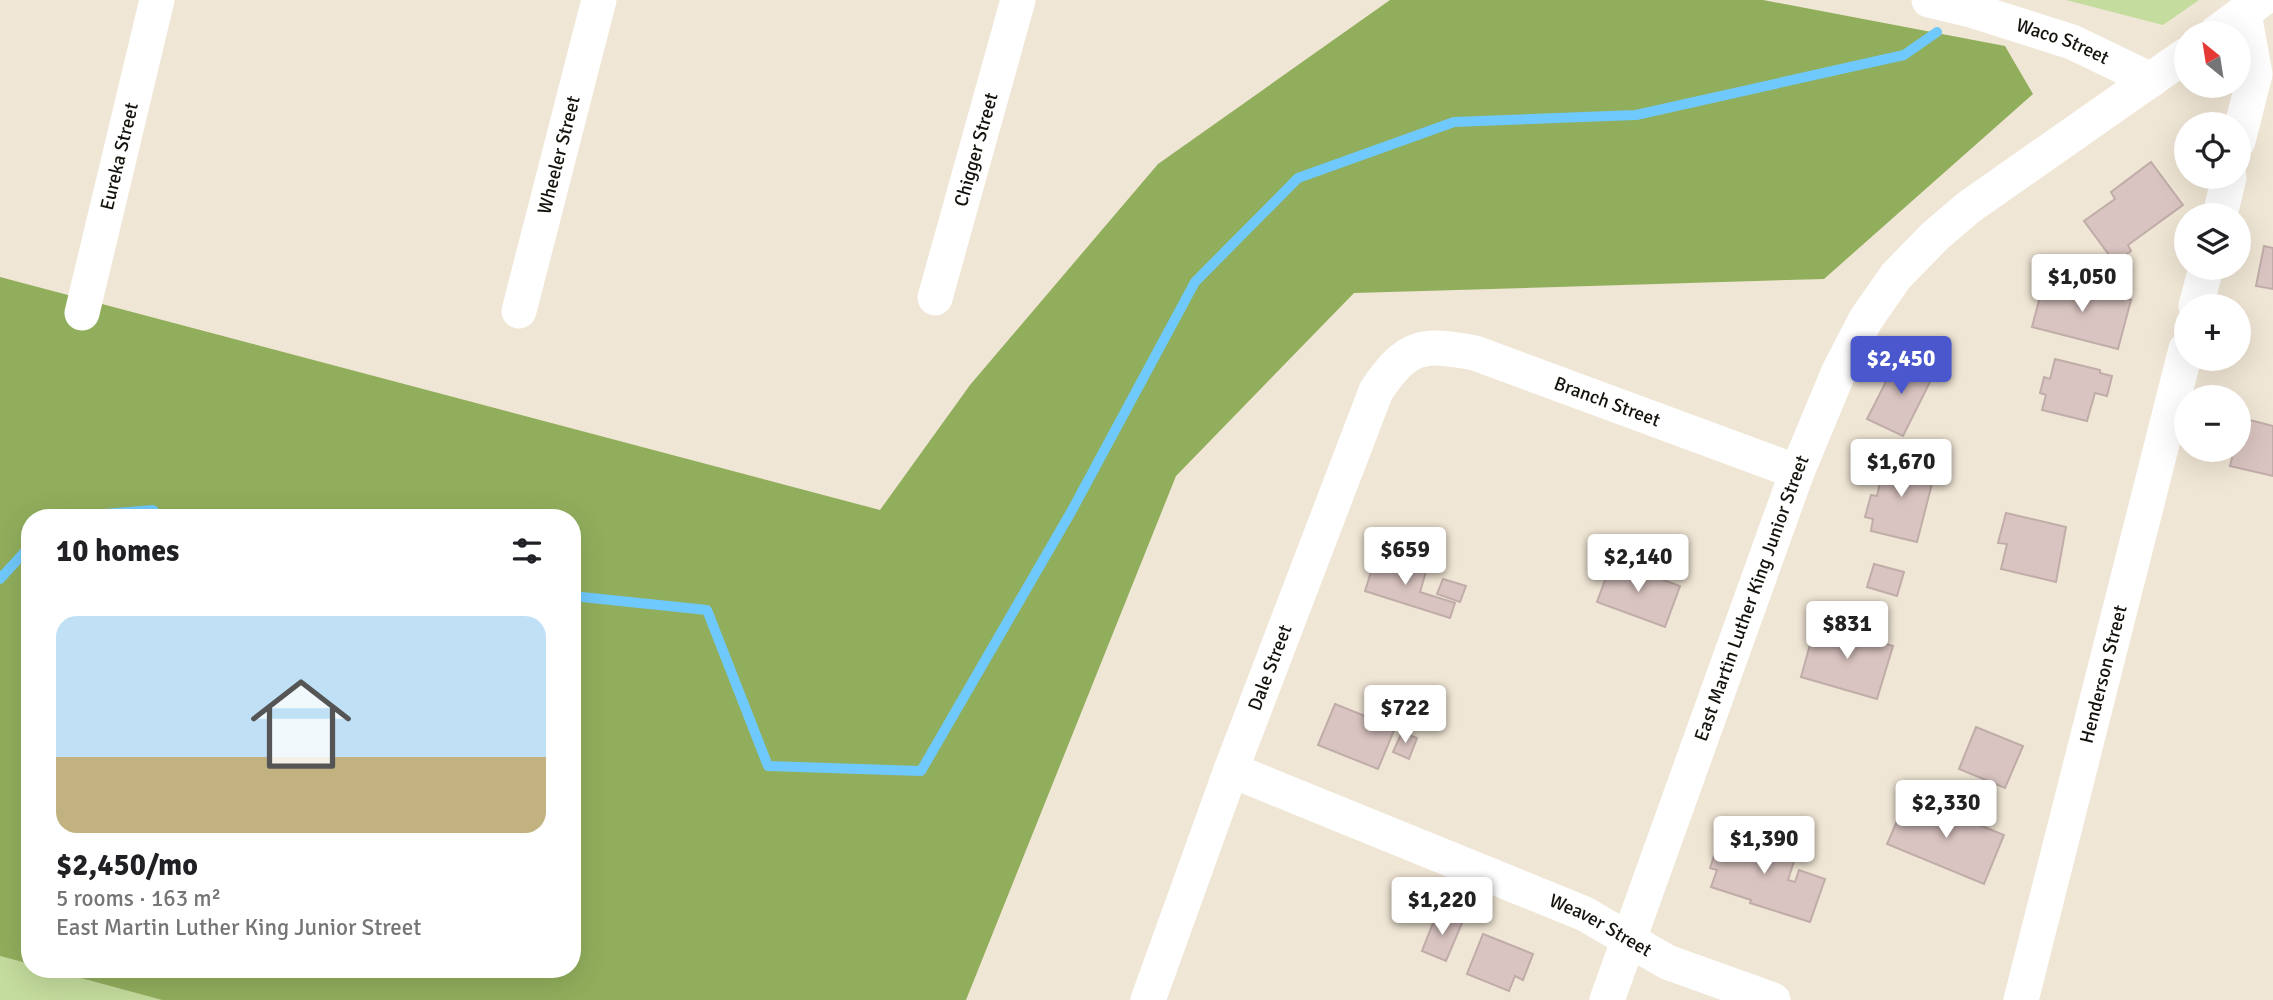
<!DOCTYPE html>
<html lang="en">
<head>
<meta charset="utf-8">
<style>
	body { margin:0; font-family:Signika,sans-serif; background:#f2f2f2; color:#202124; height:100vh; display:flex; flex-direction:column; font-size:26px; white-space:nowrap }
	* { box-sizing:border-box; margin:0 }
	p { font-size:23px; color:#757577 }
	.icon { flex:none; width:38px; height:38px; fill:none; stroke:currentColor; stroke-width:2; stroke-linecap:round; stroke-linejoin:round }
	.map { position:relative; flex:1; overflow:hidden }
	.side { position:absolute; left:21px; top:509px; width:560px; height:469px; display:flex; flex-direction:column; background:#fff; border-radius:28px; box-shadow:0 7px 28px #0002 }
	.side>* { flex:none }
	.needle { width:46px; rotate:330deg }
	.tools { position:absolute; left:2174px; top:21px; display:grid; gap:14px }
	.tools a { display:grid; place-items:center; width:77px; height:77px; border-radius:50%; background:#fff; box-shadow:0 7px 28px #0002; font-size:35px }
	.price { position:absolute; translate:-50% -60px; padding:0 16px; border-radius:7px; background:#fff; color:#222; font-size:23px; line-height:46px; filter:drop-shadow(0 2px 4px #0008) }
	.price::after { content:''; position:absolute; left:50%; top:42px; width:21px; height:16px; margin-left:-10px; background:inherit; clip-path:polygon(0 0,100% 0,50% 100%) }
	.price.on { background:#4b58cd; color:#fff }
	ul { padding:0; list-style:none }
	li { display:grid; align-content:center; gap:14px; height:371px; padding:0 35px }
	li span { display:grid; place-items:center; height:217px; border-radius:21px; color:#555 }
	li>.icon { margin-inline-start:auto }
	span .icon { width:126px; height:126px; fill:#fffc; stroke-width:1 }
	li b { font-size:30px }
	h2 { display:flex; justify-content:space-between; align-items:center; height:84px; padding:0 35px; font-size:30px }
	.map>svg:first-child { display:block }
</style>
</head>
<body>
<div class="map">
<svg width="2273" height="1000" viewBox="0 0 2273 1000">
	<rect width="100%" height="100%" fill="#f0e6d5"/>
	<g fill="#c4dc9d">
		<polygon points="2066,0 2199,0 2163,25"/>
		<polygon points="0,956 30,964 30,970 51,970 162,1000 0,1000"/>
	</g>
	<polygon fill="#91ae5c" points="1390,0 1763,0 2005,46 2033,94 1824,279 1354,293 1176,476 966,1000 162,1000 51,970 572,970 572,518 30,518 30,964 0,956 0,277 880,510 970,385 1158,164"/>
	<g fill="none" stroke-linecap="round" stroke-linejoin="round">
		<g stroke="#6fc9fc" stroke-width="10">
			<polyline points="55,518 153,510 160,518"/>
			<polyline points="0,579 30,546"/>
			<polyline points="572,596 707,610 768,766 921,771 1071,512 1195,282 1298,178 1454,122 1636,115 1904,55 1937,32"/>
		</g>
	</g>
	<g fill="#dac4c1" stroke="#c0aca8" stroke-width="2">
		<polygon points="2151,162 2183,205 2128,245 2131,251 2115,263 2084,221 2115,199 2111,192"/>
		<polygon points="2264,246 2273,248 2273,289 2256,286"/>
		<polygon points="2045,278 2131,300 2118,349 2032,327"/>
		<polygon points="1899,356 1934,374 1903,436 1867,419"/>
		<polygon points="2055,359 2100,370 2100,373 2112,376 2107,396 2095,393 2087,421 2042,410 2046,395 2040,393 2044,377 2050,379"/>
		<polygon points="2242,418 2273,426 2273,476 2230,466 2234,450 2238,450 2238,435"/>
		<polygon points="1886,456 1936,468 1917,542 1871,531 1873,519 1865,517 1871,495 1877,496"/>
		<polygon points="2006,513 2066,527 2056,582 2001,569 2007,544 1998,543"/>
		<polygon points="1376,556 1426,572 1420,592 1455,603 1450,618 1365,591"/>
		<polygon points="1612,561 1680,586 1665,627 1597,602"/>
		<polygon points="1874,564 1904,572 1897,596 1867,587"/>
		<polygon points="1443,579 1466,586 1460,602 1437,594"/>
		<polygon points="1816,623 1893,646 1877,699 1801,677"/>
		<polygon points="1335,704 1395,728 1378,769 1318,745"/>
		<polygon points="1976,727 2023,746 2005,788 1959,769"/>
		<polygon points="1402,732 1417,738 1409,759 1393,752"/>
		<polygon points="1908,796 2004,835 1984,884 1887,844"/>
		<polygon points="1723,828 1797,852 1788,880 1795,882 1799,870 1825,879 1810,922 1750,903 1751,900 1711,887 1717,870 1710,868"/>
		<polygon points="1437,913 1462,923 1446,961 1422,951"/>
		<polygon points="1483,934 1533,954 1523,980 1515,976 1509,991 1467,974"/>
	</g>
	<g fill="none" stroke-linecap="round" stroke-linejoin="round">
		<g stroke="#fff" stroke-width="35">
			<path id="s1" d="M1929 0 1971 10 2072 42 2151 80"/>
			<polyline points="2216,33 2261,0"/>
			<polyline points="2238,141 2255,74 2244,13"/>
			<polyline points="2220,215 2229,177"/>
			<path id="s2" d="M935 298 1018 0"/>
			<polyline points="2196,306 2206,268"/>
			<path id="s3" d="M519 311 599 0"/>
			<path id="s4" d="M82 313 157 0"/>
			<path id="s5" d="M1231 770 1585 914 1667 962 1773 1000"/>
			<path id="s6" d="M1148 1000 1231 770 1376 391C1407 345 1421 343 1475 353L1797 472"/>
			<path id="s7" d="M1607 1000 1797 472 1839 371 1866 319 1896 276 1935 236 1969 207 2186 55"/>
			<path id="s8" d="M2021 1000 2186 349"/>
		</g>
	</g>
	<g text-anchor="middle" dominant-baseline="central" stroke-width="7" stroke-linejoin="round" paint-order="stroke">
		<g font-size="19" fill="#16130d" stroke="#fff">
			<text stroke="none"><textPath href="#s1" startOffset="140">Waco Street</textPath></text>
			<text stroke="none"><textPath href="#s2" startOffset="154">Chigger Street</textPath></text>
			<text stroke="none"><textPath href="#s3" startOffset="161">Wheeler Street</textPath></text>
			<text stroke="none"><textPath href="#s4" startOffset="161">Eureka Street</textPath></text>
			<text stroke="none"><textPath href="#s6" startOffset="908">Branch Street</textPath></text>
			<text stroke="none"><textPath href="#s7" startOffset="427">East Martin Luther King Junior Street</textPath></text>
			<text stroke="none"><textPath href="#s6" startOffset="354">Dale Street</textPath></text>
			<text stroke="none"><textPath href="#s8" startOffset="336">Henderson Street</textPath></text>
			<text stroke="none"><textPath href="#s5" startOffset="401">Weaver Street</textPath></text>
		</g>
	</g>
</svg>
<div class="tools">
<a><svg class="needle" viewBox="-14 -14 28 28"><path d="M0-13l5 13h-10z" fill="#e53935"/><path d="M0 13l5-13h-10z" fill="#757577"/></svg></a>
<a><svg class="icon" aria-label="locate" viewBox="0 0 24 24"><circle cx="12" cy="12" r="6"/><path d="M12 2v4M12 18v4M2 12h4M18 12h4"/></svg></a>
<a><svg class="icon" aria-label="layers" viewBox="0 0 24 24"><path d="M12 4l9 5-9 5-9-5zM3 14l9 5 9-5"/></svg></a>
<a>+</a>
<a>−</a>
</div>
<b class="price" style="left:2082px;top:314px">$1,050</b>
<b class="price on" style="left:1901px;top:396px">$2,450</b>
<b class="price" style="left:1901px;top:499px">$1,670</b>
<b class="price" style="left:1405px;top:587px">$659</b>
<b class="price" style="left:1638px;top:594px">$2,140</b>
<b class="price" style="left:1847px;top:661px">$831</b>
<b class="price" style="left:1405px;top:745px">$722</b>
<b class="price" style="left:1946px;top:840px">$2,330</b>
<b class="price" style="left:1764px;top:876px">$1,390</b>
<b class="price" style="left:1442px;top:937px">$1,220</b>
<section class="side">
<h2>10 homes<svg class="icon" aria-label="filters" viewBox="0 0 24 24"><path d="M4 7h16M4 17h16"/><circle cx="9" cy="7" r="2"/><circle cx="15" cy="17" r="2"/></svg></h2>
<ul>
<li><span style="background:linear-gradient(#bfe0f5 65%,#c2b280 0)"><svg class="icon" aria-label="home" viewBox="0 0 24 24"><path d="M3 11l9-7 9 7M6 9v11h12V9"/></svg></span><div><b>$2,450/mo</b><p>5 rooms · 163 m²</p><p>East Martin Luther King Junior Street</p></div></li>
</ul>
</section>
</div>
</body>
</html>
